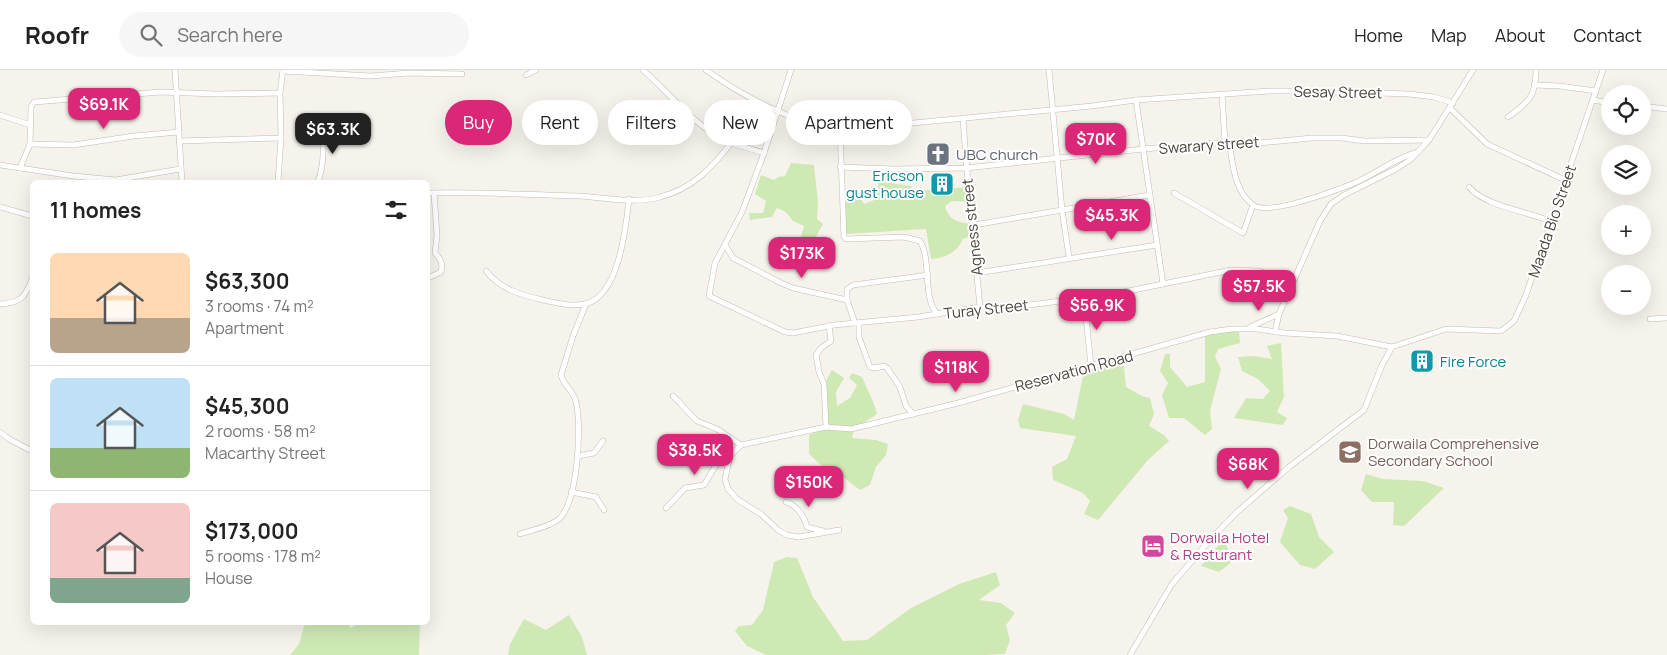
<!DOCTYPE html>
<html lang="en">
<head>
<meta charset="utf-8">
<style>
	body { margin:0; font-family:Manrope,sans-serif; background:#f6f6f6; color:#222; height:100vh; display:flex; flex-direction:column; font-size:19px; white-space:nowrap }
	* { box-sizing:border-box; margin:0 }
	p { font-size:16px; color:#767676 }
	.icon { flex:none; width:28px; height:28px; fill:none; stroke:currentColor; stroke-width:2; stroke-linecap:round; stroke-linejoin:round }
	.map { position:relative; flex:1; overflow:hidden }
	.sheet { position:absolute; left:30px; top:110px; width:400px; height:445px; display:flex; flex-direction:column; background:#fff; border-radius:8px; box-shadow:0 5px 20px #0002 }
	.sheet>* { flex:none }
	.top-card { position:absolute; left:445px; top:30px; width:475px; height:45px; display:flex; gap:10px }
	.fabs { position:absolute; left:1601px; top:15px; display:grid; gap:10px }
	.fabs a { display:grid; place-items:center; width:50px; height:50px; border-radius:50%; background:#fff; box-shadow:0 5px 20px #0002; font-size:25px }
	.price { position:absolute; translate:-50% -42px; padding:0 11px; border-radius:10px; background:#db2777; color:#fff; font-size:16px; line-height:32px; filter:drop-shadow(0 1px 2px #0008) }
	.price::after { content:''; position:absolute; left:50%; top:30px; width:15px; height:11px; margin-left:-8px; background:inherit; clip-path:polygon(0 0,100% 0,50% 100%) }
	.price.selected { background:#222; color:#fff }
	ul { padding:0; list-style:none }
	li { display:flex; align-items:center; gap:15px; height:125px; padding:0 20px }
	li+li { border-top:1px solid #e0e0e0 }
	li span { display:grid; place-items:center; flex:none; width:140px; height:100px; border-radius:8px; color:#555 }
	li>.icon { margin-inline-start:auto }
	span .icon { width:60px; height:60px; fill:#fffc; stroke-width:1 }
	li b { font-size:21px }
	h2 { display:flex; justify-content:space-between; align-items:center; height:60px; padding:0 20px; font-size:21px }
	.pill { padding:0 18px; border-radius:22px; background:#fff; box-shadow:0 5px 20px #0002; font-size:18px; line-height:45px }
	.pill.selected { background:#db2777; color:#fff }
	header { display:flex; align-items:center; gap:30px; box-sizing:border-box; height:70px; padding:0 25px; background:#fff; border-bottom:1px solid #e0e0e0 }
	header strong { font-size:24px }
	nav { display:flex; gap:28px; margin-inline-start:auto; font-size:18px }
	.search { width:350px; height:45px; background:#f6f6f6; display:flex; align-items:center; gap:12px; box-sizing:border-box; padding:0 18px; border-radius:28px; color:#767676; font-size:19px }
	.map>svg:first-child { display:block }
</style>
</head>
<body>
<header>
<strong>Roofr</strong>
<div class="search"><svg class="icon" aria-label="search" viewBox="0 0 24 24"><circle cx="10" cy="10" r="6"/><path d="M15 15l6 6"/></svg>Search here</div>
<nav><a>Home</a><a>Map</a><a>About</a><a>Contact</a></nav>
</header>
<div class="map">
<svg width="1667" height="585" viewBox="0 0 1667 585">
	<rect width="100%" height="100%" fill="#f6f3ec"/>
	<g fill="#cfe9b5">
		<polygon points="791,93 814,95 818,133 817,149 823,154 812,174 800,169 804,156 793,151 786,142 777,138 772,147 750,150 749,143 763,143 766,131 755,124 761,105 774,110 778,107 785,106"/>
		<path d="M891 103V113L911 116 914 121 969 117 970 132 952 131 945 136C949 151 958 152 972 154V166L963 169C956 183 946 188 931 189L926 159 846 164 845 127H860L864 134 877 129 879 107Z"/>
		<polygon points="1205,261 1239,262 1240,273 1218,279 1215,287 1221,299 1210,341 1212,359 1205,365 1184,348 1169,348 1162,325 1168,313 1160,301 1165,284 1170,284 1170,297 1187,317 1205,312"/>
		<polygon points="1281,273 1284,327 1277,342 1287,348 1283,355 1234,348 1246,328 1263,329 1270,321 1258,309 1242,301 1238,287 1253,286 1272,289 1267,276"/>
		<polygon points="1123,290 1126,317 1142,326 1150,328 1154,344 1149,356 1164,365 1169,371 1148,390 1098,450 1084,444 1090,431 1083,423 1053,410 1052,397 1067,389 1076,366 1020,358 1018,350 1023,334 1064,344 1074,350 1083,306 1079,295"/>
		<path d="M832 300 844 308 836 322 837 336 850 328 857 315 849 308 852 303 862 307C867 319 874 331 877 344L854 359 852 368 876 370 888 374 886 385 876 397 870 415 860 420 843 407 838 397 822 396 809 384V365L825 359 826 311Z"/>
		<polygon points="1366,404 1383,409 1423,411 1444,418 1404,456 1393,455 1394,432 1372,432 1361,420"/>
		<polygon points="1290,436 1311,444 1319,467 1334,482 1315,499 1300,495 1280,472 1288,448 1283,440"/>
		<polygon points="1223,470 1234,490 1219,502 1201,496"/>
		<polygon points="787,487 797,488 813,527 843,571 867,570 911,538 959,514 996,502 1000,515 979,530 1001,533 1015,543 1006,555 1010,570 1005,584 986,585 766,585 747,576 735,561 739,556 752,555 763,540 774,492"/>
		<polygon points="569,545 582,567 587,585 508,585 510,574 524,549 546,560"/>
		<polygon points="305,553 349,553 350,558 359,553 420,553 419,585 290,585 299,574"/>
	</g>
	<g fill="none" stroke-linecap="round" stroke-linejoin="round">
		<g stroke="#c1bcae" stroke-width="6">
			<g id="street">
				<polyline points="175,0 182,112"/>
				<path d="M643 0C672 25 695 58 731 73"/>
				<path d="M706 0C744 27 793 53 840 60L1092 36 1136 30 1270 21H1319L1409 24 1434 27 1453 33"/>
				<polyline points="1049,0 1062,140 1069,187"/>
				<polyline points="283,1 371,6 409,3 462,4"/>
				<polyline points="526,5 536,0"/>
				<polyline points="1534,15 1560,16 1596,21"/>
				<polyline points="1222,24 1225,73"/>
				<polyline points="1136,30 1163,214"/>
				<polyline points="1593,30 1610,33"/>
				<polyline points="1642,36 1667,39"/>
				<polyline points="1450,38 1487,74 1565,110"/>
				<polyline points="0,45 31,55"/>
				<path d="M1508 47C1528 33 1536 27 1536 0"/>
				<path d="M963 48C967 111 974 174 980 237"/>
				<path d="M840 60 844 167 846 169 904 167 920 171C932 190 922 231 938 244"/>
				<polyline points="179,71 281,68"/>
				<path d="M1229 72C1233 94 1234 121 1253 135 1269 146 1334 121 1352 114 1375 105 1394 88 1418 82"/>
				<polyline points="30,74 73,75 134,66 179,62"/>
				<polyline points="764,83 742,142 715,193 709,226 785,262 793,263 834,255 918,247 980,237 998,239 1114,224 1231,200 1259,201 1293,213"/>
				<polyline points="0,95 73,106 116,110 180,99"/>
				<polyline points="840,97 894,99 966,98 1143,79 1229,72 1248,74 1312,68 1341,68 1365,71 1429,70"/>
				<polyline points="20,98 30,74 31,37 34,32 161,22 216,24 280,23"/>
				<polyline points="278,112 281,68 280,23 283,0"/>
				<path d="M318 112C324 94 325 76 320 57"/>
				<path d="M1469 117C1486 137 1528 141 1552 152"/>
				<path d="M428 123C478 122 529 124 580 126 604 128 637 134 660 127 692 119 712 98 731 73L764 83 791 0"/>
				<polyline points="1174,123 1243,163 1253,135"/>
				<polyline points="0,137 32,146"/>
				<polyline points="974,155 1150,125"/>
				<polyline points="725,175 733,188 781,213 793,218 847,230 855,253"/>
				<path d="M486 201C500 219 521 225 543 230 556 233 572 237 585 234 619 227 626 157 629 129"/>
				<polyline points="977,203 1157,175"/>
				<path d="M428 208 441 202C443 194 441 189 435 183L437 165 434 123"/>
				<polyline points="1084,228 1091,296"/>
				<polyline points="847,230 847,219 853,215 928,205"/>
				<path d="M0 234C20 233 25 228 32 209"/>
				<polyline points="1650,249 1667,248"/>
				<polyline points="859,254 859,267 870,297 875,298 884,296 887,298 900,317 906,336 913,344"/>
				<polyline points="1250,257 1279,244"/>
				<polyline points="1275,262 1279,244 1320,151 1331,134 1344,125 1396,99 1410,90 1429,70 1473,0"/>
				<polyline points="673,326 697,351 717,359 741,375"/>
				<polyline points="826,357 824,314 819,302 816,285 821,278 831,271 829,256"/>
				<polyline points="0,362 9,369 32,381"/>
				<polyline points="578,386 594,383 603,371"/>
				<polyline points="730,386 725,409 728,419 738,430 761,444 778,460 787,465 799,467 839,460"/>
				<polyline points="571,422 596,427 604,440"/>
				<path d="M786 432C797 436 804 446 807 457L823 461"/>
				<polyline points="666,438 685,418 704,415 719,390 730,386 741,375 826,357 851,359 872,354 958,333 1210,262 1232,259 1257,259 1284,263 1337,266 1392,277 1446,259 1501,261 1514,251 1526,225 1603,0"/>
				<path d="M520 464C532 460 550 457 559 449 578 431 582 356 576 332 574 321 563 315 561 305L573 266 586 234"/>
				<polyline points="1130,585 1172,514 1210,470 1236,443 1289,397 1364,340 1382,295 1392,277"/>
			</g>
		</g>
		<use href="#street" stroke="#fff" stroke-width="5"/>
	</g>
	<defs>
		<g id="church-square" transform="scale(1.25)"><rect x="-9" y="-9" width="18" height="18" rx="4" fill="#6b7280" stroke="#fff"/><path d="M-1.2-6h2.4v3.5h3.3v2.4h-3.3V6h-2.4V-.1h-3.3v-2.4h3.3Z" fill="#fff"/></g>
		<g id="building-square" transform="scale(1.25)"><rect x="-9" y="-9" width="18" height="18" rx="4" fill="#0f9aa8" stroke="#fff"/><path d="M-4-6H4V6H1V3H-1V6H-4ZM-2.5-4.3h1.7v1.8h-1.7ZM.8-4.3h1.7v1.8H.8ZM-2.5-1h1.7V.8h-1.7ZM.8-1h1.7V.8H.8Z" fill="#fff"/></g>
		<g id="school-square" transform="scale(1.25)"><rect x="-9" y="-9" width="18" height="18" rx="4" fill="#8d6e63" stroke="#fff"/><path d="M0-5L7-2L0 1L-7-2ZM-4 1L0 2.5L4 1V4Q0 6-4 4Z" fill="#fff"/></g>
		<g id="hotel-square" transform="scale(1.25)"><rect x="-9" y="-9" width="18" height="18" rx="4" fill="#d1479c" stroke="#fff"/><path d="M-6-4.5h1.5V1H6V5H4.5V3h-9V5H-6ZM-4 0a1.8 1.8 0 1 1 3.6 0ZM.5 0V-2.5h3Q6-2.5 6 0Z" fill="#fff"/></g>
	</defs>
	<g fill-rule="evenodd">
		<use href="#church-square" x="938" y="84"/>
		<use href="#building-square" x="942" y="114"/>
		<use href="#building-square" x="1422" y="291"/>
		<use href="#school-square" x="1350" y="382"/>
		<use href="#hotel-square" x="1153" y="476"/>
	</g>
	<g text-anchor="middle" dominant-baseline="central" stroke-width="4" stroke-linejoin="round" paint-order="stroke">
		<g font-size="15" fill="#4a4439" stroke="#fff">
			<text transform="translate(1338 22) rotate(1)">Sesay Street</text>
			<text transform="translate(1209 75) rotate(-4)">Swarary street</text>
			<text transform="translate(1552 151) rotate(-71)">Maada Bio Street</text>
			<text transform="translate(972 157) rotate(-96)">Agness street</text>
			<text transform="translate(986 239) rotate(-6)">Turay Street</text>
			<text transform="translate(1074 301) rotate(-15)">Reservation Road</text>
		</g>
		<g font-size="15" fill="#5b616d" stroke="#fff" text-anchor="start">
			<text x="956" y="84">UBC church</text>
		</g>
		<g font-size="15" fill="#0d838f" stroke="#fff" text-anchor="end">
			<text x="924" y="105">Ericson<tspan x="924" dy="17">gust house</tspan></text>
			<text x="1440" y="291" text-anchor="start">Fire Force</text>
		</g>
		<g font-size="15" fill="#785e54" stroke="#fff" text-anchor="start">
			<text x="1368" y="373">Dorwaila Comprehensive<tspan x="1368" dy="17">Secondary School</tspan></text>
		</g>
		<g font-size="15" fill="#b23c85" stroke="#fff" text-anchor="start">
			<text x="1170" y="467">Dorwaila Hotel<tspan x="1170" dy="17">&amp; Resturant</tspan></text>
		</g>
	</g>
</svg>
<div class="fabs">
<a><svg class="icon" aria-label="locate" viewBox="0 0 24 24"><circle cx="12" cy="12" r="6"/><path d="M12 2v4M12 18v4M2 12h4M18 12h4"/></svg></a>
<a><svg class="icon" aria-label="layers" viewBox="0 0 24 24"><path d="M12 4l9 5-9 5-9-5zM3 14l9 5 9-5"/></svg></a>
<a>+</a>
<a>−</a>
</div>
<b class="price" style="left:104px;top:60px">$69.1K</b>
<b class="price selected" style="left:333px;top:85px">$63.3K</b>
<b class="price" style="left:1096px;top:95px">$70K</b>
<b class="price" style="left:1112px;top:171px">$45.3K</b>
<b class="price" style="left:802px;top:209px">$173K</b>
<b class="price" style="left:1259px;top:242px">$57.5K</b>
<b class="price" style="left:1097px;top:261px">$56.9K</b>
<b class="price" style="left:956px;top:323px">$118K</b>
<b class="price" style="left:695px;top:406px">$38.5K</b>
<b class="price" style="left:1248px;top:420px">$68K</b>
<b class="price" style="left:809px;top:438px">$150K</b>
<div class="top-card">
<a class="pill selected">Buy</a>
<a class="pill">Rent</a>
<a class="pill">Filters</a>
<a class="pill">New</a>
<a class="pill">Apartment</a>
</div>
<section class="sheet">
<h2>11 homes<svg class="icon" aria-label="filters" viewBox="0 0 24 24"><path d="M4 7h16M4 17h16"/><circle cx="9" cy="7" r="2"/><circle cx="15" cy="17" r="2"/></svg></h2>
<ul>
<li><span style="background:linear-gradient(#ffd9b3 65%,#b9a48a 0)"><svg class="icon" aria-label="home" viewBox="0 0 24 24"><path d="M3 11l9-7 9 7M6 9v11h12V9"/></svg></span><div><b>$63,300</b><p>3 rooms · 74 m²</p><p>Apartment</p></div></li>
<li><span style="background:linear-gradient(#bfe0f5 70%,#8fb573 0)"><svg class="icon" aria-label="home" viewBox="0 0 24 24"><path d="M3 11l9-7 9 7M6 9v11h12V9"/></svg></span><div><b>$45,300</b><p>2 rooms · 58 m²</p><p>Macarthy Street</p></div></li>
<li><span style="background:linear-gradient(#f6c9c9 75%,#7fa58c 0)"><svg class="icon" aria-label="home" viewBox="0 0 24 24"><path d="M3 11l9-7 9 7M6 9v11h12V9"/></svg></span><div><b>$173,000</b><p>5 rooms · 178 m²</p><p>House</p></div></li>
</ul>
</section>
</div>
</body>
</html>
